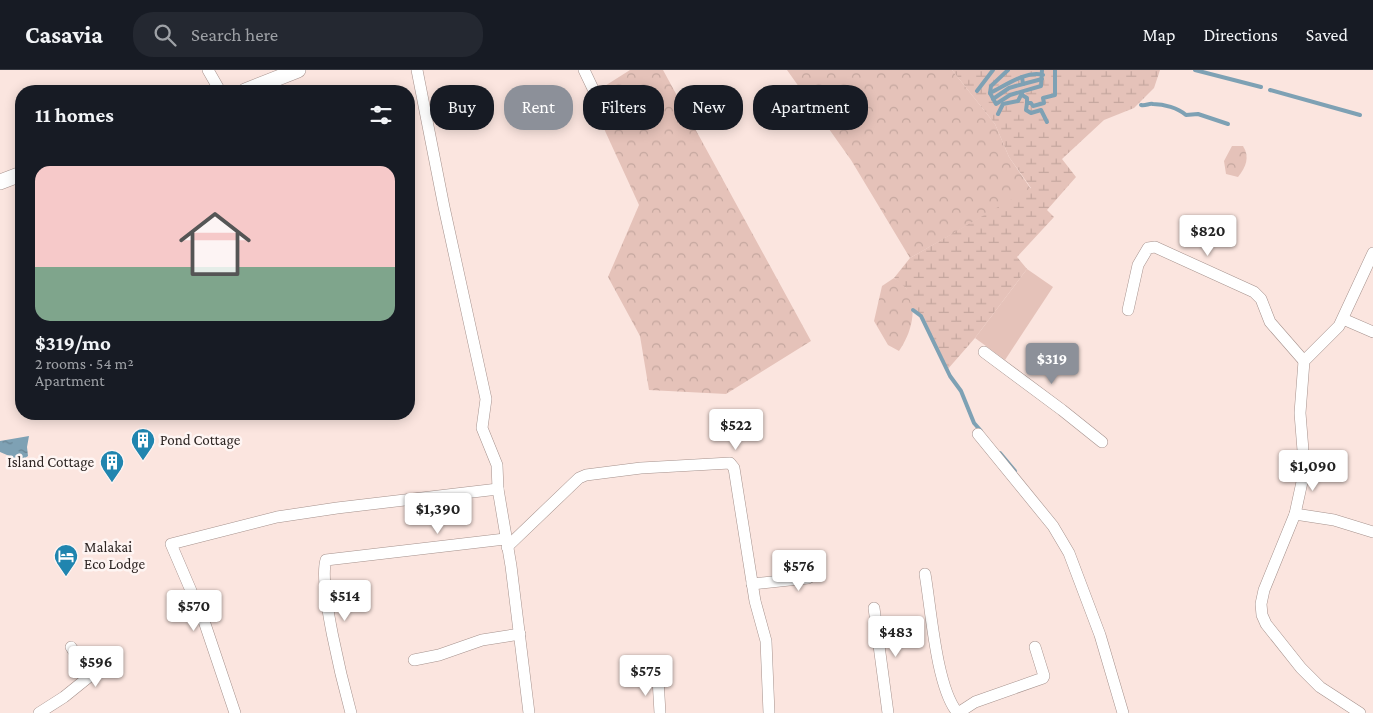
<!DOCTYPE html>
<html lang="en">
<head>
<meta charset="utf-8">
<style>
	body { margin:0; font-family:"Crimson Pro",serif; background:#242831; color:#f1f3f6; height:100vh; display:flex; flex-direction:column; font-size:19px; white-space:nowrap }
	* { box-sizing:border-box; margin:0 }
	p { font-size:16px; color:#9ea1a6 }
	.icon { flex:none; width:28px; height:28px; fill:none; stroke:currentColor; stroke-width:2; stroke-linecap:round; stroke-linejoin:round }
	.map { position:relative; flex:1; overflow:hidden }
	.drawer { position:absolute; left:15px; top:15px; width:400px; height:335px; display:flex; flex-direction:column; background:#171b24; border-radius:20px; box-shadow:0 2px 12px #0003 }
	.drawer>* { flex:none }
	.top-card { position:absolute; left:430px; top:15px; width:475px; height:45px; display:flex; gap:10px }
	.price { position:absolute; translate:-50% -42px; padding:0 11px; border-radius:5px; background:#fff; color:#222; font-size:16px; line-height:32px; filter:drop-shadow(0 1px 2px #0008) }
	.price::after { content:''; position:absolute; left:50%; top:30px; width:15px; height:11px; margin-left:-8px; background:inherit; clip-path:polygon(0 0,100% 0,50% 100%) }
	.price.current { background:#8c9099; color:#fff }
	ul { padding:0; list-style:none }
	li { display:grid; align-content:center; gap:10px; height:265px; padding:0 20px }
	li span { display:grid; place-items:center; height:155px; border-radius:15px; color:#555 }
	li>.icon { margin-inline-start:auto }
	span .icon { width:90px; height:90px; fill:#fffc; stroke-width:1 }
	li b { font-size:21px }
	h2 { display:flex; justify-content:space-between; align-items:center; height:60px; padding:0 20px; font-size:21px }
	.tag { padding:0 18px; border-radius:20px; background:#171b24; box-shadow:0 2px 12px #0003; font-size:18px; line-height:45px }
	.tag.current { background:#8c9099; color:#fff }
	header { display:flex; align-items:center; gap:30px; box-sizing:border-box; height:70px; padding:0 25px; background:#171b24; border-bottom:1px solid #363941 }
	header strong { font-size:24px }
	nav { display:flex; gap:28px; margin-inline-start:auto; font-size:18px }
	.search { width:350px; height:45px; background:#242831; display:flex; align-items:center; gap:12px; box-sizing:border-box; padding:0 18px; border-radius:20px; color:#9ea1a6; font-size:19px }
	.map>svg:first-child { display:block }
</style>
</head>
<body>
<header>
<strong>Casavia</strong>
<div class="search"><svg class="icon" aria-label="search" viewBox="0 0 24 24"><circle cx="10" cy="10" r="6"/><path d="M15 15l6 6"/></svg>Search here</div>
<nav><a>Map</a><a>Directions</a><a>Saved</a></nav>
</header>
<div class="map">
<svg width="1373" height="643" viewBox="0 0 1373 643">
	<defs>
		<pattern id="forest-crowns" width="20" height="18" patternUnits="userSpaceOnUse" patternTransform="scale(1.25)"><rect width="20" height="18" fill="#e5c2b9"/><path d="M2 6a3 3 0 1 1 6 0M12 15a3 3 0 1 1 6 0" fill="none" stroke="#c5a79f"/></pattern>
		<pattern id="wetland-marsh" width="20" height="14" patternUnits="userSpaceOnUse" patternTransform="scale(1.25)"><rect width="20" height="14" fill="#e5c2b9"/><path d="M1 5h8M5 5V1M11 12h8M15 12V8" fill="none" stroke="#c5a79f"/></pattern>
		<pattern id="water-ripples" width="26" height="14" patternUnits="userSpaceOnUse" patternTransform="scale(1.25)"><rect width="26" height="14" fill="#7ea1b4"/><path d="M2 4q2-2 4 0t4 0M15 11q2-2 4 0t4 0" fill="none" stroke="#678392"/></pattern>
	</defs>
	<rect width="100%" height="100%" fill="#fbe5df"/>
	<polygon fill="#e5c2b9" points="1027,199 1053,217 1005,290 975,268"/>
	<g fill="url(#forest-crowns)">
		<polygon points="630,0 663,0 811,271 726,324 649,320 640,266 608,207 639,135 589,26"/>
		<polygon points="787,0 952,0 995,54 1009,87 1031,119 910,188 851,90"/>
		<path d="M1232 76H1243C1250 87 1246 97 1238 107L1226 104 1224 91Z"/>
		<path d="M894 208C898 211 904 214 906 218 919 238 911 264 899 281L888 275 874 251 882 216Z"/>
	</g>
	<polygon fill="url(#wetland-marsh)" points="952,0 1160,0 1154,18 1134,38 1104,50 1062,89 1076,107 1047,140 1054,147 1017,187 1027,199 975,268 947,300 921,246 913,240 906,218 894,208 910,188 1031,118 1009,87 995,54"/>
	<polygon fill="url(#water-ripples)" points="29,366 27,377 28,386 21,391 0,382 0,371"/>
	<g fill="none" stroke-linecap="round" stroke-linejoin="round">
		<g stroke="#7ea1b4" stroke-width="4">
			<path d="M1042 0 1041 16 1010 25 996 34 990 23C1005 16 1026 0 1043 5"/>
			<polyline points="1195,0 1261,17"/>
			<polyline points="1023,14 1042,9"/>
			<polyline points="1270,20 1360,45"/>
			<polyline points="977,21 993,0"/>
			<polyline points="990,23 991,16 1008,0"/>
			<polyline points="1022,25 1027,28 1027,33 1031,33 1033,36 1044,33 1043,28 1055,25 1055,0"/>
			<polyline points="993,29 1009,18 1023,14 1022,7"/>
			<polyline points="1027,33 1026,40 1031,43 1041,40 1047,52"/>
			<path d="M1141 35C1146 36 1149 33 1153 34 1164 34 1178 38 1186 45L1198 44 1228 54"/>
			<polyline points="998,44 1003,34 1018,31 1022,23"/>
			<polyline points="913,240 921,246 950,306 961,321 974,353 981,361"/>
			<polyline points="1000,383 1015,401"/>
		</g>
		<g stroke="#a5918c" stroke-width="12">
			<g id="street">
				<polyline points="208,0 220,21"/>
				<polyline points="417,0 444,137 486,329 482,358 497,395 498,419"/>
				<polyline points="584,0 595,23"/>
				<polyline points="1128,240 1138,195 1148,178 1155,177 1254,222 1261,229 1270,252 1304,291"/>
				<polyline points="1343,249 1373,262"/>
				<polyline points="984,282 1062,340 1102,372"/>
				<polyline points="978,364 1053,456 1069,483 1100,565 1123,643"/>
				<polyline points="1295,444 1334,450 1373,462"/>
				<polyline points="507,477 579,408 586,405 641,398 730,393 734,398 755,531 766,571 769,643"/>
				<path d="M925 504C931 538 936 616 957 642"/>
				<polyline points="752,514 808,508 815,504 816,496"/>
				<polyline points="874,538 888,643"/>
				<polyline points="414,590 439,585 482,570 520,564"/>
				<polyline points="658,609 660,643"/>
				<polyline points="39,643 64,627 90,606 71,577"/>
				<polyline points="235,643 204,551 171,474 277,447 337,438 498,419 511,496 529,643"/>
				<path d="M351 643C343 614 318 515 326 490L505 469"/>
				<polyline points="958,643 975,632 1043,608 1044,606 1035,577"/>
				<polyline points="1360,643 1320,617 1301,598 1266,554 1262,545 1261,534 1264,520 1295,444 1302,412 1304,393 1300,343 1304,291 1339,256 1373,183"/>
			</g>
		</g>
		<g stroke="#a5918c" stroke-width="16">
			<g id="secondary">
				<polyline points="245,21 298,0"/>
				<polyline points="0,112 21,104"/>
			</g>
		</g>
		<use href="#street" stroke="#fff" stroke-width="11"/>
		<use href="#secondary" stroke="#fff" stroke-width="15"/>
	</g>
	<defs>
		<g id="building-pin" transform="scale(1.25)"><path d="M0 17L-7.5 6A9.5 9.5 0 1 1 7.5 6Z" fill="#2085af" stroke="#fef5f3"/><path d="M-4-6H4V6H1V3H-1V6H-4ZM-2.5-4.3h1.7v1.8h-1.7ZM.8-4.3h1.7v1.8H.8ZM-2.5-1h1.7V.8h-1.7ZM.8-1h1.7V.8H.8Z" fill="#fff"/></g>
		<g id="hotel-pin" transform="scale(1.25)"><path d="M0 17L-7.5 6A9.5 9.5 0 1 1 7.5 6Z" fill="#2085af" stroke="#fef5f3"/><path d="M-6-4.5h1.5V1H6V5H4.5V3h-9V5H-6ZM-4 0a1.8 1.8 0 1 1 3.6 0ZM.5 0V-2.5h3Q6-2.5 6 0Z" fill="#fff"/></g>
	</defs>
	<g fill-rule="evenodd">
		<use href="#building-pin" x="143" y="370"/>
		<use href="#building-pin" x="112" y="392"/>
		<use href="#hotel-pin" x="66" y="486"/>
	</g>
	<g text-anchor="middle" dominant-baseline="central" stroke-width="5" stroke-linejoin="round" paint-order="stroke">
		<g font-size="15" fill="#2c2422" stroke="#fef5f3" text-anchor="start">
			<text x="160" y="370">Pond Cottage</text>
			<text x="94" y="392" text-anchor="end">Island Cottage</text>
			<text x="84" y="477">Malakai<tspan x="84" dy="17">Eco Lodge</tspan></text>
		</g>
	</g>
</svg>
<b class="price" style="left:1208px;top:187px">$820</b>
<b class="price current" style="left:1052px;top:315px">$319</b>
<b class="price" style="left:736px;top:381px">$522</b>
<b class="price" style="left:1313px;top:422px">$1,090</b>
<b class="price" style="left:438px;top:465px">$1,390</b>
<b class="price" style="left:799px;top:522px">$576</b>
<b class="price" style="left:345px;top:552px">$514</b>
<b class="price" style="left:194px;top:562px">$570</b>
<b class="price" style="left:896px;top:588px">$483</b>
<b class="price" style="left:96px;top:618px">$596</b>
<b class="price" style="left:646px;top:627px">$575</b>
<div class="top-card">
<a class="tag">Buy</a>
<a class="tag current">Rent</a>
<a class="tag">Filters</a>
<a class="tag">New</a>
<a class="tag">Apartment</a>
</div>
<section class="drawer">
<h2>11 homes<svg class="icon" aria-label="filters" viewBox="0 0 24 24"><path d="M4 7h16M4 17h16"/><circle cx="9" cy="7" r="2"/><circle cx="15" cy="17" r="2"/></svg></h2>
<ul>
<li><span style="background:linear-gradient(#f6c9c9 65%,#7fa58c 0)"><svg class="icon" aria-label="home" viewBox="0 0 24 24"><path d="M3 11l9-7 9 7M6 9v11h12V9"/></svg></span><div><b>$319/mo</b><p>2 rooms · 54 m²</p><p>Apartment</p></div></li>
</ul>
</section>
</div>
</body>
</html>
